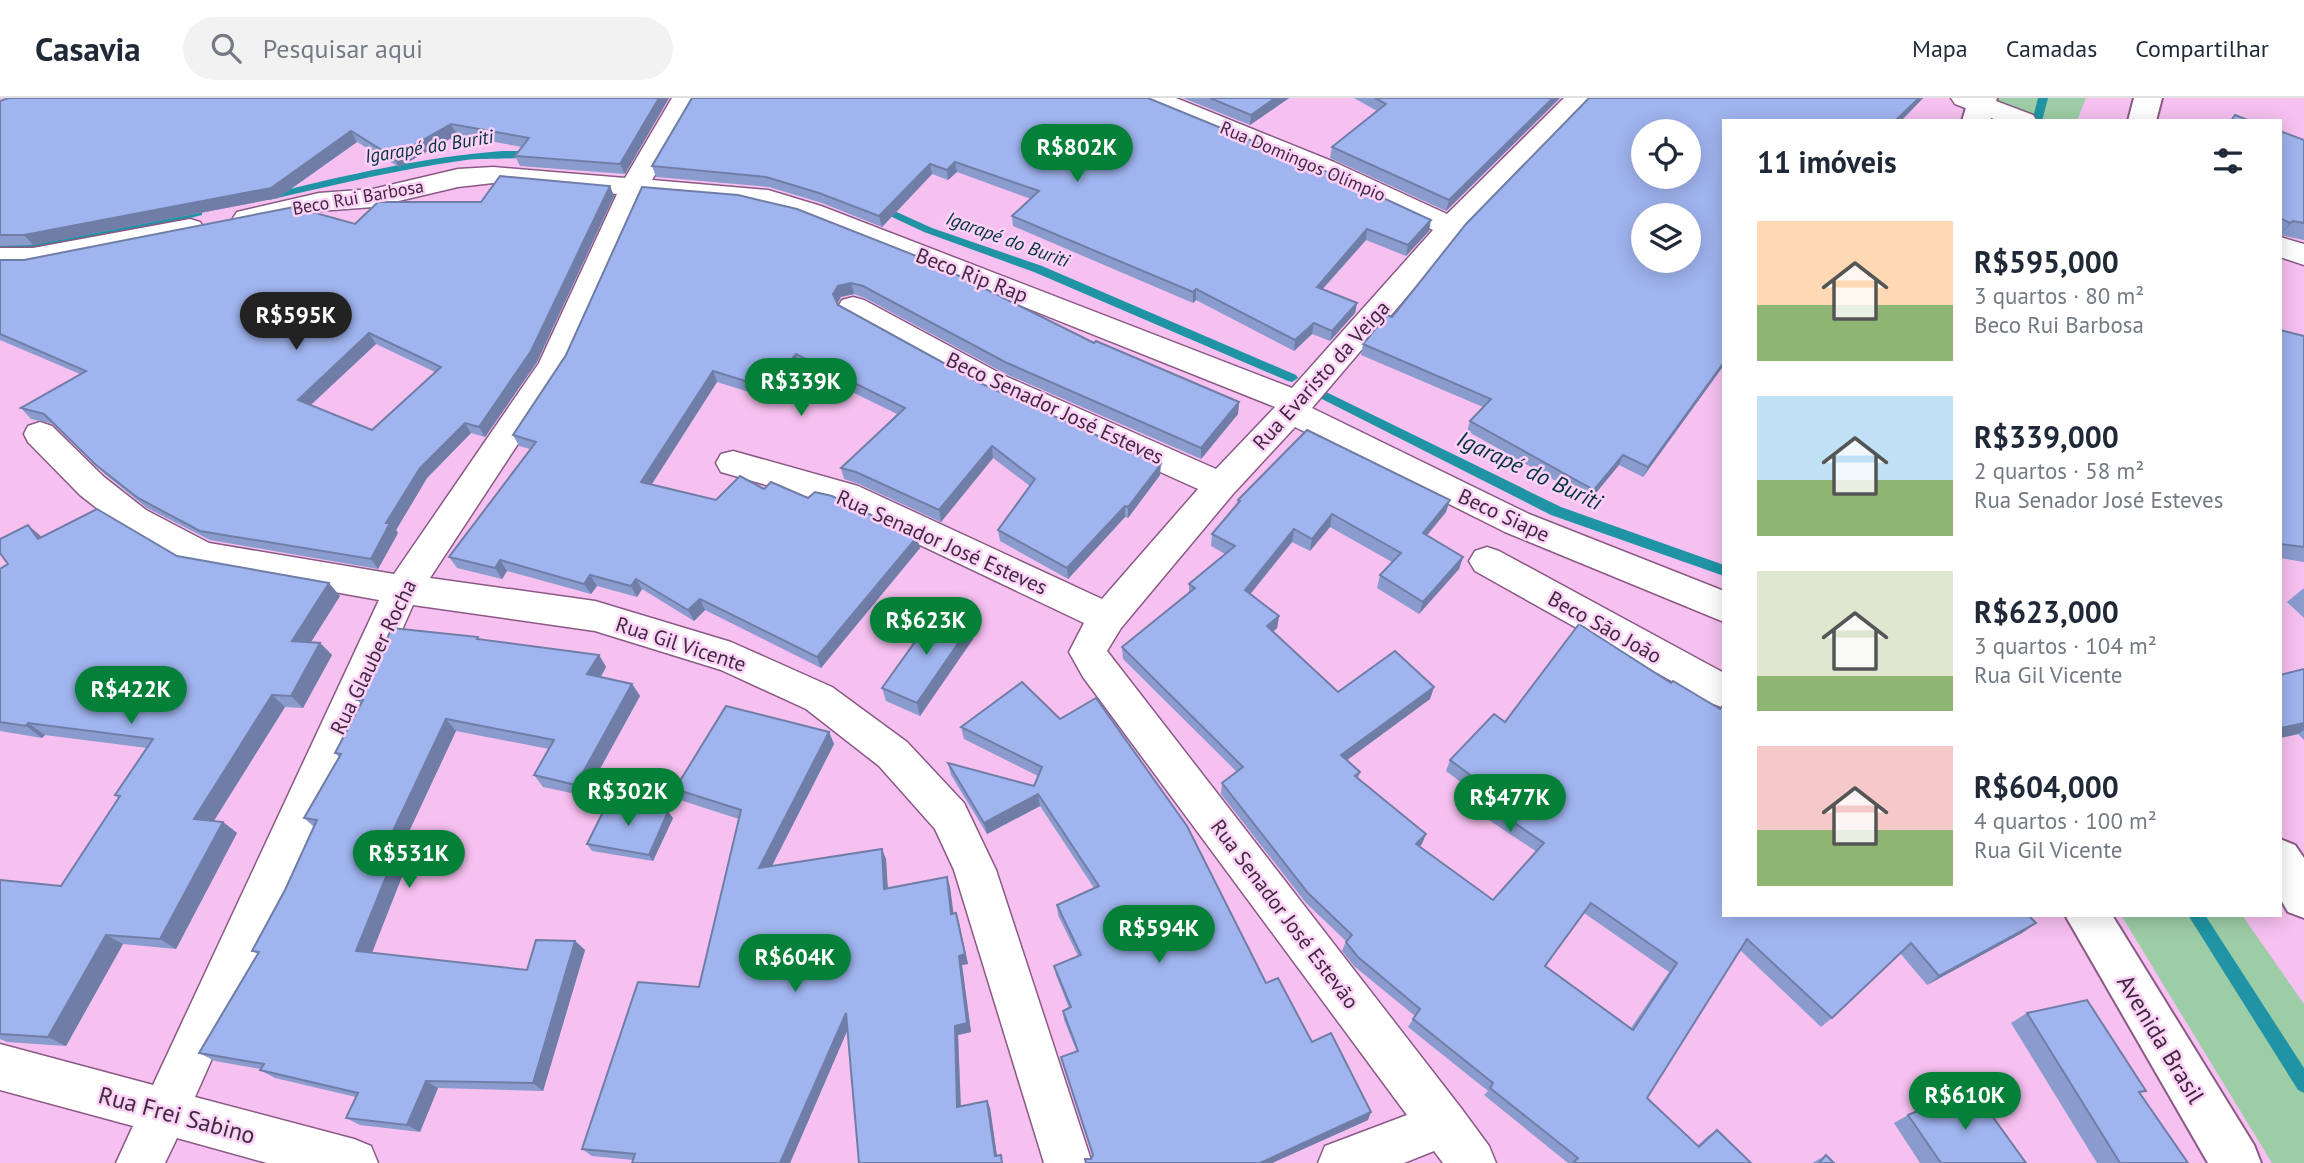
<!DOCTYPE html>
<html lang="pt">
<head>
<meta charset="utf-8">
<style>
	body { margin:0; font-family:"PT Sans",sans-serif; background:#f2f2f3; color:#1f2937; height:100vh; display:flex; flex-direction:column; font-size:26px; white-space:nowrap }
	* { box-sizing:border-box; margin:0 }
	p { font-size:23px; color:#747a83 }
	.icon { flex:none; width:38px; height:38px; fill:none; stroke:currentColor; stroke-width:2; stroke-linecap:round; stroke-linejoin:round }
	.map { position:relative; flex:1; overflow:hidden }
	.drawer { position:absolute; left:1722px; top:21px; width:560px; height:798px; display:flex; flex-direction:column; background:#fff; border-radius:0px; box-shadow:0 4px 18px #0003 }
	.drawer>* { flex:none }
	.tools { position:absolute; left:1631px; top:21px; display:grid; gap:14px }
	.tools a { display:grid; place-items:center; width:70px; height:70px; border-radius:50%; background:#fff; box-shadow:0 4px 18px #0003; font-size:35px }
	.price { position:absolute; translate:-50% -60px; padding:0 16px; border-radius:24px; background:#058039; color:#fff; font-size:23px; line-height:46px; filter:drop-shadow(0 2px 4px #0008) }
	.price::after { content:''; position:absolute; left:50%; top:42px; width:21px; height:16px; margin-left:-10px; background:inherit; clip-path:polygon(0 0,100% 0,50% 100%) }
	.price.current { background:#222; color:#fff }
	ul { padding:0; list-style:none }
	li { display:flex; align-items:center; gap:21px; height:175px; padding:0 35px }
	li span { display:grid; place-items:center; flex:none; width:196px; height:140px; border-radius:0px; color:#555 }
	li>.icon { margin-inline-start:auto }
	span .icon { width:84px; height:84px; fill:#fffc; stroke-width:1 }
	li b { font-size:30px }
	h2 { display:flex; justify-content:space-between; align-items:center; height:84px; padding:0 35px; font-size:30px }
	header { display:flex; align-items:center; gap:42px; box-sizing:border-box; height:98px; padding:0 35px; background:#fff; border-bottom:2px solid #e0e1e3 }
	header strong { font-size:33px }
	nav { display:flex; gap:38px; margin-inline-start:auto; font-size:24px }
	.search { width:490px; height:63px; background:#f2f2f3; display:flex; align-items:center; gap:18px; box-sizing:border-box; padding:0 24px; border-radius:38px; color:#747a83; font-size:26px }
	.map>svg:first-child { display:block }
</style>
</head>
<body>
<header>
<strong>Casavia</strong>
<div class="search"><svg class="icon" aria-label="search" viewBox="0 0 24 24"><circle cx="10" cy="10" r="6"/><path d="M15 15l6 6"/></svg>Pesquisar aqui</div>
<nav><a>Mapa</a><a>Camadas</a><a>Compartilhar</a></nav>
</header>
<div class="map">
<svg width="2304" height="1065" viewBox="0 0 2304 1065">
	<rect width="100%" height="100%" fill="#f6c0f0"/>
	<g fill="#9dcda6">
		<polygon points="1998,0 2086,0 2077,23 1984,23"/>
		<polygon points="2121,817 2242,817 2304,906 2304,1065 2272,1065"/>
	</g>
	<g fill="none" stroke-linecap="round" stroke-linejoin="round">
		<g fill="#2094a5" fill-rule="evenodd">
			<polygon points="2038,0 2048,0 2042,23 2032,23"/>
			<path d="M503 53H535L540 56C532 62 481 60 466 62 399 71 334 87 269 102L264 99 269 96C347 77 423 59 503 53Z"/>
			<polygon points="879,106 932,130 1042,168 1296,277 1298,280 1292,284 1288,283 1034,174 924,134 875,111 875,107"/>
			<path d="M198 112 202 113V117C135 134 69 150 0 152V144L75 138Z"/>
			<polygon points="1324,293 1561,409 1724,467 1724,478 1551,417 1320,300 1318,297 1320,294"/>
			<polygon points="2188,817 2205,817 2304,970 2304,995 2298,992"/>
		</g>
		<g stroke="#8a5a85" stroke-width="3">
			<g id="minor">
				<polygon points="672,0 698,0 652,82 768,92 821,108 1292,290 1433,132 1314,76 1144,6 1140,0 1176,0 1334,64 1447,116 1564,0 1592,0 1461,135 1312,310 1529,416 1724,493 1724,524 1505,434 1295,329 1233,396 1121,530 1107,553 1461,1010 1489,1048 1496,1065 1443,1065 1434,1053 1404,1065 1318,1065 1325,1048 1407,1017 1083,579 1069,554 1084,525 836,407 721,374 716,365 721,356 733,353 858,388 1102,501 1198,391 983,294 842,216 838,209 842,202 853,199 864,202 1005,278 1216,371 1275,309 801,120 766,110 644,99 569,268 430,480 595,503 731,544 832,589 907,644 964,705 996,772 1092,1065 1044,1065 954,772 935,731 879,668 806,611 721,572 595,533 413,507 195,999 354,1041 371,1048 378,1065 267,1065 177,1040 165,1065 116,1065 133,1028 0,992 0,946 153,987 379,502 190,468 122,430 80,397 28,344 24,336 28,328 40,324 52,328 104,379 146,412 209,445 394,476 539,265 617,96 493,85 458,89 373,109 319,113 247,129 237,126 233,120 237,114 319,95 373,91 458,71 493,69 625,80"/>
				<polygon points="1951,0 1988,0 2033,17 2037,23 1999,23 1955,6"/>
				<polygon points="190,121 200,124 204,130 200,136 33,170 0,170 0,150 33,150"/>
				<polygon points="2280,139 2304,146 2304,167 2280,159"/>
				<polygon points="1487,449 1499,453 1724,575 1724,610 1711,605 1475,473 1469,463 1475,453"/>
			</g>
		</g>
		<g stroke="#8a5a85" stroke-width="4">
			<g id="trunk">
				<polygon points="1969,0 1997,0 1990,23 1962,23"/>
				<polygon points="2134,0 2162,0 2156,23 2128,23"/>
				<polygon points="2280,741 2295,747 2304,760 2304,820 2288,814 2280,800"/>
				<polygon points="2065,817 2112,817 2254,1047 2261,1065 2208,1065"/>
			</g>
		</g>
		<use href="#minor" fill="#fff" fill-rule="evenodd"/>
		<use href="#trunk" fill="#fff" fill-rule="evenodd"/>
	</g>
	<g fill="#8a9bce" fill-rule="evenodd">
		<polygon points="669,0 625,76 520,68 515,58 522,49 457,37 399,69 357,44 278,100 33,147 0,148 0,3"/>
		<polygon points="692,0 1429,133 1406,158 1366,142 1323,191 1357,205 1355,215 1330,243 1312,236 1294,253 1196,202 1193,205 1013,128 1012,118 1031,101 957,74 948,82 932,76 882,129 822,105 769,89 656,79 652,68"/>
		<polygon points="1183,0 1289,0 1250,27"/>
		<polygon points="1354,0 1560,0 1446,113 1330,60 1332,49 1377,13"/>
		<polygon points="1589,0 1923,0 1901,23 1724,23 1724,267 1643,379 1619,367 1590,402 1467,333 1470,323 1483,309 1361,257 1363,246 1392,219"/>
		<polygon points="2280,33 2304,42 2304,142 2280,137"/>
		<path d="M610 88 614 98 537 264 485 339 471 335 427 380 396 432 398 435 378 471 210 442 147 410 106 377 54 326 31 321 21 310 80 276 0 242V162H24L355 126 481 104ZM376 246 435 274 372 332 311 307Z"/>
		<polygon points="642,89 1094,245 1239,304 1238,316 1201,361 1006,276 865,200 854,196 841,199 837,205 838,207 980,285 1160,377 1128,420 1125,419 1068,481 1000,443 998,432 1030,388 993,360 941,424 859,386 844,381 841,370 897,316 799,268 771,301 717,284 652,386 716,402 764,391 808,400 917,439 920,450 821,570 705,512 694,523 642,491 637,499 597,488 591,496 507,473 502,481 457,470 449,459 530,351 519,348 513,337 566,257"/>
		<polygon points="2280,232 2304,238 2304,464 2280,460"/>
		<path d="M1238 402 1446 414 1427 437 1463 459 1459 471 1419 516 1377 490 1380 477 1392 464 1330 429 1310 453 1292 444 1250 496 1279 518 1277 530 1273 534 1338 594 1434 589 1430 601 1347 662 1360 674 1358 681 1422 746 1419 748 1493 802 1537 754 1471 710 1478 697 1446 673 1450 662 1724 817 2036 825 2022 835 1927 887 1900 855 1832 920 1821 929 1740 852 1647 1000 1697 1048 1708 1038 1717 1032 1751 1065H1568L1484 997 1488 993 1408 929 1415 918 1354 868 1342 853 1346 843 1306 805 1221 696 1222 685 1237 674 1123 561 1122 549 1189 495V486L1225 456 1211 448 1212 436 1237 405ZM1584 815 1669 874 1631 930 1546 868Z"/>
		<polygon points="42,439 177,458 340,498 311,544 320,545 332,557 303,610 285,609 214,723 223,724 237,735 176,851 123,846 66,948 7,944 0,941 0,782 61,788 119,700 115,697 147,650 45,637 42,640 0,633 0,471 8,466"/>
		<polygon points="2304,490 2304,520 2287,504"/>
		<polygon points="970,528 973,541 920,618 886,603 882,590"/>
		<polygon points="478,539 480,542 599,557 606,569 601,579 632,586 640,598 585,698 543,689 534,677 549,651 456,633 406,740 414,748 372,855 527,872 575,843 585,852 543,993 438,990 420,1034 360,1027 346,1020 356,999 275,980 260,972 261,971 215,963 199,955 258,856 252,853 285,792 314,729 304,720 339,659 335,655 361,606 357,602"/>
		<polygon points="2304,571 2304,642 2298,636 2280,640 2280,577"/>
		<polygon points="1022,584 1312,944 1368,1022 1272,1065 1086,1065 1093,1058 1063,967 1061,959 1077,954 1064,922 1063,913 1069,910 1056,877 1054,868 1078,858 1058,817 1057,807 1094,790 1040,708 987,736 951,677 948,665 1034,688 1038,678 964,641 961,629"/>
		<polygon points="829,634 834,646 772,768 886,761 888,790 947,779 950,789 953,816 956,815 959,825 968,866 962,867 971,934 958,937 961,1009 987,1003 990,1010 997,1058 1004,1065 847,933 790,1065 633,1062 592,1058 582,1051 699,889 739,721 683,703 675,691"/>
		<polygon points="668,714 673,720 653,763 592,753 587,746"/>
		<polygon points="2027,915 2140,995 2188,1065 2097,1065 2011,925"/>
		<polygon points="1908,1017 2026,1065 1920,1065 1894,1025"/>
		<polygon points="1826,1057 1834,1065 1813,1065 1814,1064"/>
	</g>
	<g fill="#707ea7">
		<polygon points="659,0 669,0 625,76 620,66"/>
		<polygon points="1275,0 1289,0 1250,27 1251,17"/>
		<polygon points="1553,0 1560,0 1446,113 1449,102"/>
		<polygon points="1919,0 1923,0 1901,23 1895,23"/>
		<polygon points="451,26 457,37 399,69 393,59"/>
		<polygon points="351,33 357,44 278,100 33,147 24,137"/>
		<polygon points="955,64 957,74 948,82 947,72"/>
		<polygon points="930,66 932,76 882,129 879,118"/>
		<polygon points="610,88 614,98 537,264 485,339 479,329"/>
		<polygon points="1431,122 1429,133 1406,158 1408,147"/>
		<polygon points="2293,123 2280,137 2290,125"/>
		<polygon points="1367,131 1366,142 1315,199 1317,189"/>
		<polygon points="851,185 854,196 841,199 836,208 833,196 838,188"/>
		<polygon points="1196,191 1196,202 1193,205 1193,194"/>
		<polygon points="1357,205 1355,215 1330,243 1332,233"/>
		<polygon points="1314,225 1312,236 1294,253 1295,242"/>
		<polygon points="369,235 376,246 305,312 298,302"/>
		<polygon points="796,256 799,268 771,301 768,290"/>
		<polygon points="1724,264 1724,267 1643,379 1648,369"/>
		<polygon points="713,273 717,284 646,395 641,384"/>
		<polygon points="1239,304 1238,316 1201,361 1201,350"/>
		<polygon points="465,325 471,335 427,380 396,432 398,435 378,471 371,461 386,425 420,370"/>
		<polygon points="992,348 993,360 941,424 939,412"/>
		<polygon points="1623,357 1619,367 1590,402 1594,392"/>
		<polygon points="1161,366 1160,377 1128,420 1128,409"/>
		<polygon points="1450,402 1446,414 1419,447 1423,435"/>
		<polygon points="1125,408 1125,419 1068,481 1067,470"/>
		<polygon points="1332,416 1330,429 1310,453 1312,441"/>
		<polygon points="28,427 43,440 38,441"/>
		<polygon points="1294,431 1292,444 1244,504 1245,492"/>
		<polygon points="917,439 920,450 821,570 817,559"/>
		<polygon points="1463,459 1459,471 1419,516 1423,504"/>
		<polygon points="500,462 507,473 502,481 495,470"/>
		<polygon points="590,477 597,488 591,496 584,486"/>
		<polygon points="636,481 642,491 637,499 631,488"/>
		<polygon points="329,485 340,498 304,555 292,543"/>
		<polygon points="700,501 705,512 694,523 688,512"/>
		<polygon points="1279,518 1277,530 1265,540 1267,528"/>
		<polygon points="970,528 973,541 920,618 917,605"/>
		<polygon points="320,545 332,557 303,610 291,598"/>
		<polygon points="599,557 606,569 595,588 587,576"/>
		<polygon points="632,586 640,598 585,698 576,687"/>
		<polygon points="1434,589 1430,601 1339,668 1341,657"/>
		<polygon points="272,597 285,609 208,732 194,721"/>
		<polygon points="446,621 456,633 406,740 414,748 369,862 356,853 391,737"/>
		<polygon points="28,625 45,637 42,640 26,628"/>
		<polygon points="2304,625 2304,632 2298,636 2280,640 2281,630"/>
		<polygon points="829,634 834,646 765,781 759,770"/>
		<polygon points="1038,696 1040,708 987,736 984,725"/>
		<polygon points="668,714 673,720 653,763 649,757"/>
		<polygon points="223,724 237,735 176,851 160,841"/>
		<polygon points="1426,736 1422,746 1412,756 1416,746"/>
		<polygon points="882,751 886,761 888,801 884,791"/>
		<polygon points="947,779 950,789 955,826 951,816"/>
		<polygon points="956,815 959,825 968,866 962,867 971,934 958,937 961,1017 957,1009 955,928 959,858"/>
		<polygon points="2036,825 2022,835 1927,887 1939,878"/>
		<polygon points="106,837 123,846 66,948 48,939"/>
		<polygon points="575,843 585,852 543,993 533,985"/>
		<polygon points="846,915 851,924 790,1065 780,1065"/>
		<polygon points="426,983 438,990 420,1034 407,1027"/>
		<polygon points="987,1003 990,1010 998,1065 995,1058"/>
		<polygon points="1371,1014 1368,1022 1272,1065 1260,1065"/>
	</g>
	<g fill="#a0b4ef" stroke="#707ea7" stroke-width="2" fill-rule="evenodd">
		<polygon points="9,0 659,0 620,66 515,58 529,40 451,26 393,59 351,33 271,90 24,137 0,137 0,3"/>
		<polygon points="692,0 1148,0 1314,68 1431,122 1408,147 1367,131 1317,189 1357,205 1332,233 1314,225 1295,242 1196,191 1193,194 1012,118 1039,93 955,64 947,72 930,66 879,118 819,95 766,79 652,68"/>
		<polygon points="1210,0 1275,0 1251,17"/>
		<polygon points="1375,0 1553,0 1449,102 1332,49 1386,6"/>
		<path d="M1589 0H1919L1895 23H1724V264L1648 369 1623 357 1594 392 1470 323 1491 301 1363 246 1387 217 1392 219 1466 126ZM1643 33H1689V79H1643ZM1643 117H1689V163H1643Z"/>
		<polygon points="2235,17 2250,23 2231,23"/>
		<polygon points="2280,33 2304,42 2304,125 2293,123 2290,125 2280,120"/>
		<path d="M500 78 610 88 531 253 479 329 465 325 420 370 386 425H390L371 461 200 433 138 400 96 367 44 316 21 310 86 273 0 236V162H24L294 109 355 126 378 104H481ZM369 235 441 269 372 332 298 302Z"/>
		<polygon points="642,89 738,97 797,111 929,163 1094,245 1096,243 1239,304 1201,350 1005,264 863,188 851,185 838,188 833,196 838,207 980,285 1161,366 1128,409 1125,408 1067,470 998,432 1035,381 992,348 939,412 856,374 841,370 905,310 796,256 768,290 713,273 641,384 716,402 740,378 764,391 771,384 808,400 815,394 832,398 917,439 817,559 700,501 688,512 636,481 631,488 590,477 584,486 500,462 495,470 449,459 536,344 513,337 566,257"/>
		<polygon points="2280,232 2304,238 2304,449 2280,446"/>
		<path d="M1307 332 1450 402 1423 435 1463 459 1423 504 1380 477 1401 455 1332 416 1312 441 1294 431 1245 492 1279 518 1267 528 1338 594 1395 553 1434 589 1341 657 1360 674 1355 678 1426 736 1416 746 1493 802 1544 745 1476 699 1485 688 1450 662 1494 616 1505 624 1579 526 1671 585 1673 583 1720 611 1724 606V817H2028L2036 825 1939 878 1911 845 1832 920 1747 841 1647 1000 1699 1049 1717 1032 1751 1065H1573L1578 1060 1490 990 1493 985 1413 921 1420 911 1358 859 1346 844 1352 837 1308 795 1222 685 1243 669 1122 549 1195 490 1189 486 1235 448 1212 436 1240 403 1238 402ZM1591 805 1677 865 1633 932 1545 868Z"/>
		<polygon points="97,411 177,458 329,485 292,543 320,545 291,598 272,597 194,721 223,724 160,841 106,837 48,939 0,936 0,782 61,788 120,698 115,697 153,641 28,625 26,628 0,624 0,471 8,466 0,455 0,441 28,427 38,441"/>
		<polygon points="937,513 970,528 917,605 882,590"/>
		<polygon points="392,530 478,539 477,541 599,557 587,576 632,586 576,687 534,677 554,642 446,621 391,737 403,737 356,853 527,872 536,842 575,843 533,985 426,983 407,1027 346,1020 358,995 260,972 264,966 199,955 259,854 252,853 285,792 317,722 304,720 341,656 335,655 363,602 357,602"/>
		<polygon points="2304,571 2304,625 2281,630 2280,577"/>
		<polygon points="1022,584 1060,621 1096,600 1187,728 1266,885 1278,880 1312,944 1331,935 1371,1014 1260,1065 1086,1065 1085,1061 1091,1061 1093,1057 1061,959 1078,953 1063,913 1071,909 1054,868 1081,857 1057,807 1099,788 1038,696 984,725 948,665 1034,688 1042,669 961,629"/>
		<polygon points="726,608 829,634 759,770 882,751 884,791 947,779 951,816 956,815 965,856 959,858 967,925 955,928 957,1009 987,1003 995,1058 1001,1057 1002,1065 859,1065 846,915 780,1065 632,1065 635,1056 582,1051 638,884 699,889 741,712 675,691"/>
		<polygon points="608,704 668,714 649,757 587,746"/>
		<polygon points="2087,902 2146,993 2139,994 2188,1065 2120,1065 2027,915"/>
		<polygon points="1972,990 2026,1065 1941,1065 1908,1017"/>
		<polygon points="1826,1057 1834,1065 1819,1065"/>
	</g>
	<g text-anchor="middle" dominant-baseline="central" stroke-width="5" stroke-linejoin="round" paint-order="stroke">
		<g font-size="18" fill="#402b3e" stroke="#fdd1f8">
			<text transform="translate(1303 63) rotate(23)">Rua Domingos Olímpio</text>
			<text transform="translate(358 99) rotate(-10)">Beco Rui Barbosa</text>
		</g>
		<g font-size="19" font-style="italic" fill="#00343c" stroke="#fdd1f8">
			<text transform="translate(429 48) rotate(-9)">Igarapé do Buriti</text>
			<text transform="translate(1008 141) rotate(20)">Igarapé do Buriti</text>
		</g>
		<g font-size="21" fill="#402b3e" stroke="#fdd1f8">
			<text transform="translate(972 177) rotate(21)">Beco Rip Rap</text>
			<text transform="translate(1321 277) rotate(-48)">Rua Evaristo da Veiga</text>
			<text transform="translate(1055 310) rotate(25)">Beco Senador José Esteves</text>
			<text transform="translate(1504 417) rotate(25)">Beco Siape</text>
			<text transform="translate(942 444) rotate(24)">Rua Senador José Esteves</text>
			<text transform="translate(1605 529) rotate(29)">Beco São João</text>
			<text transform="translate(681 546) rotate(18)">Rua Gil Vicente</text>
			<text transform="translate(373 559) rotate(-64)">Rua Glauber Rocha</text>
			<text transform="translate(1285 816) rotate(53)">Rua Senador José Estevão</text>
		</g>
		<g font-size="23" font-style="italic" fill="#00343c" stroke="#fdd1f8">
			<text transform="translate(1530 372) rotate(25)">Igarapé do Buriti</text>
		</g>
		<g font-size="24" fill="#402b3e" stroke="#fdd1f8">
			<text transform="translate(2161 941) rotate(59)">Avenida Brasil</text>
			<text transform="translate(177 1017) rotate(15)">Rua Frei Sabino</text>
		</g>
	</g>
</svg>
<div class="tools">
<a><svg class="icon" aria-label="locate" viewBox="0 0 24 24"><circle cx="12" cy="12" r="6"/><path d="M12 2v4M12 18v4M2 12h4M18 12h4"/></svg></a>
<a><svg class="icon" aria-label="layers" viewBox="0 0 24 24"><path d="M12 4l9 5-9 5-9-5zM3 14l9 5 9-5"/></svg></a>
</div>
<b class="price" style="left:1077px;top:86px">R$802K</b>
<b class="price current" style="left:296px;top:254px">R$595K</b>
<b class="price" style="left:801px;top:320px">R$339K</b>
<b class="price" style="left:926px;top:559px">R$623K</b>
<b class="price" style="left:131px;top:628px">R$422K</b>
<b class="price" style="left:628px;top:730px">R$302K</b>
<b class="price" style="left:1510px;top:736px">R$477K</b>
<b class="price" style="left:409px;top:792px">R$531K</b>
<b class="price" style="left:1159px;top:867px">R$594K</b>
<b class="price" style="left:795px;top:896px">R$604K</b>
<b class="price" style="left:1965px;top:1034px">R$610K</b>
<section class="drawer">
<h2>11 imóveis<svg class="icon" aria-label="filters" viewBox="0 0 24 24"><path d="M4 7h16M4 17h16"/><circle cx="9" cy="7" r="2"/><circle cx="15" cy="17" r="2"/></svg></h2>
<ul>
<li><span style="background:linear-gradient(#ffd9b3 60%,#8fb573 0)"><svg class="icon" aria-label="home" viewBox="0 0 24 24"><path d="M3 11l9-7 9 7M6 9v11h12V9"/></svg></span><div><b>R$595,000</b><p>3 quartos · 80 m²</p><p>Beco Rui Barbosa</p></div></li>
<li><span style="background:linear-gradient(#bfe0f5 60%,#8fb573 0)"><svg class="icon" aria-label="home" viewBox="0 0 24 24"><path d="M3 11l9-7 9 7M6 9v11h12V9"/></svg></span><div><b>R$339,000</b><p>2 quartos · 58 m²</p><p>Rua Senador José Esteves</p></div></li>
<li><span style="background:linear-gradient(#dfe7d0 75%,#8fb573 0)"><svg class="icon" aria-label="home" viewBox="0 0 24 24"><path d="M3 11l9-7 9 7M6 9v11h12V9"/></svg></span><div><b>R$623,000</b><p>3 quartos · 104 m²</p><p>Rua Gil Vicente</p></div></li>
<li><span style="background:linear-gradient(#f6c9c9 60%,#8fb573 0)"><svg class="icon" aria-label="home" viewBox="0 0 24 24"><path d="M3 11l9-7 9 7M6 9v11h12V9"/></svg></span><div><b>R$604,000</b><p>4 quartos · 100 m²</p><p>Rua Gil Vicente</p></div></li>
</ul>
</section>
</div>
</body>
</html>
